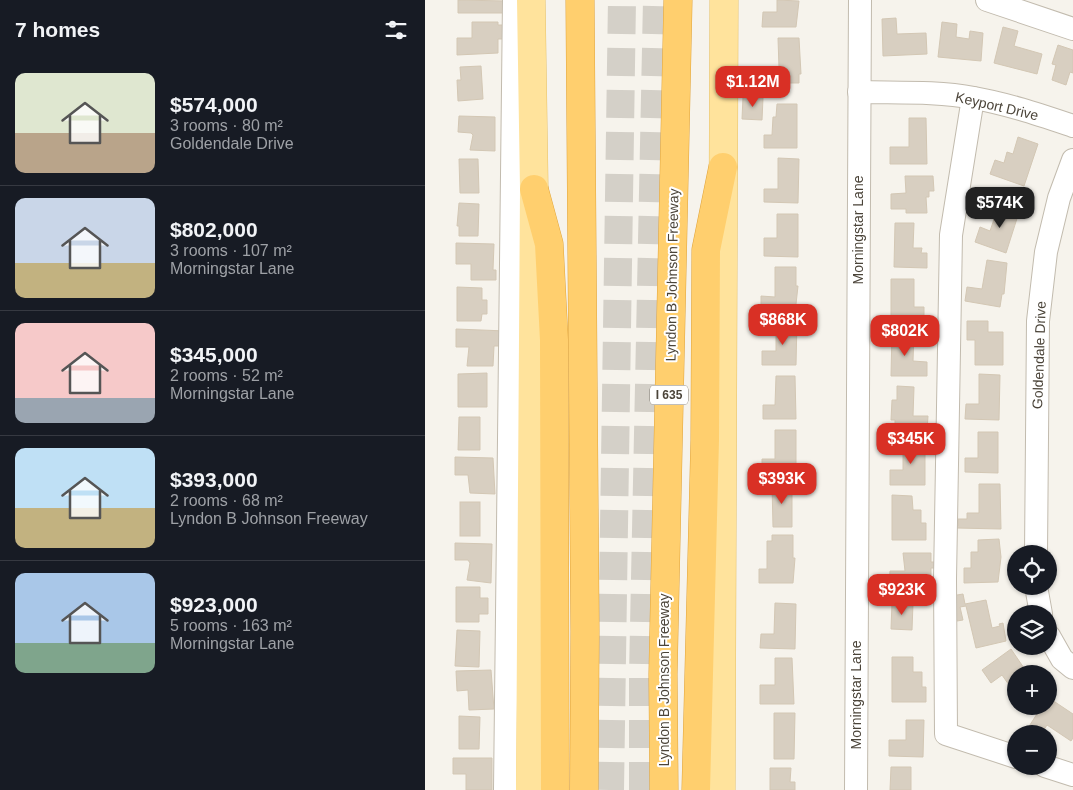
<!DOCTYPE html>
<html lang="en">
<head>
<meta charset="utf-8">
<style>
	body { margin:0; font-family:Arial,sans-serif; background:#242831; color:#f1f3f6; height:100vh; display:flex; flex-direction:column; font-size:19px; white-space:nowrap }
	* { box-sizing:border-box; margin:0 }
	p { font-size:16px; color:#9ea1a6 }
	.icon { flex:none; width:28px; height:28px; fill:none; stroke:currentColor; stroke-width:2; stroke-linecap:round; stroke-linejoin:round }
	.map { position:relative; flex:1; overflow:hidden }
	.panel { display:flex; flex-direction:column; background:#171b24; width:425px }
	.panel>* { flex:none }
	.buttons { position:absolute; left:582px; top:545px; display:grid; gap:10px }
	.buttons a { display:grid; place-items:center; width:50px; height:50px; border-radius:50%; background:#171b24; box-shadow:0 1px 4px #0004; font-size:25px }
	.price { position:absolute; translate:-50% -42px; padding:0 11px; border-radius:10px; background:#d93025; color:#fff; font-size:16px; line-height:32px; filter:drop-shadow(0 1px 2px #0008) }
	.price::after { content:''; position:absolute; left:50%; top:30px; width:15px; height:11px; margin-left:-8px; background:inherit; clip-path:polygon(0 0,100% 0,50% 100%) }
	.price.selected { background:#222; color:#fff }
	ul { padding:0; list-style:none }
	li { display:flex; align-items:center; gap:15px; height:125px; padding:0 15px }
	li+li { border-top:1px solid #363941 }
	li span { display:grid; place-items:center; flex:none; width:140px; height:100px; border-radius:10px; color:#555 }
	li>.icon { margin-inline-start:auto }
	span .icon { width:60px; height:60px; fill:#fffc; stroke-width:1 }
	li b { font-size:21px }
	h2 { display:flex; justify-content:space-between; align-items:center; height:60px; padding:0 15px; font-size:21px }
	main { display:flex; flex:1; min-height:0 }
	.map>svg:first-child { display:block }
</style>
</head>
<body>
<main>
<section class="panel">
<h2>7 homes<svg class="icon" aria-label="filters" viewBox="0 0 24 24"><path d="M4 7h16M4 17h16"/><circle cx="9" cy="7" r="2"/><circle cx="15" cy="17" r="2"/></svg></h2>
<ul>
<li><span style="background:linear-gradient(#dfe7d0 60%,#b9a48a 0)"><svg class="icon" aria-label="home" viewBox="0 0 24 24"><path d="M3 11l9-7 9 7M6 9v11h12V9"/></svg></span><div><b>$574,000</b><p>3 rooms · 80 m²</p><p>Goldendale Drive</p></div></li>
<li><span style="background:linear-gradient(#c9d6e8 65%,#c2b280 0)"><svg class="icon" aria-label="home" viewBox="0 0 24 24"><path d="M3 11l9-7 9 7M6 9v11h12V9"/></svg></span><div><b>$802,000</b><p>3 rooms · 107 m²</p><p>Morningstar Lane</p></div></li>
<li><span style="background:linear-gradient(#f6c9c9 75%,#9aa5b1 0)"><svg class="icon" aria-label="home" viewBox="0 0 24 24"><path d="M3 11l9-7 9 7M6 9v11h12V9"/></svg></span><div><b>$345,000</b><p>2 rooms · 52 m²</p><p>Morningstar Lane</p></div></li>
<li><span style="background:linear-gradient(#bfe0f5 60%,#c2b280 0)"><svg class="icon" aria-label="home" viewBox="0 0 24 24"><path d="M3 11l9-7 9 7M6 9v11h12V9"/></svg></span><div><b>$393,000</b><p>2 rooms · 68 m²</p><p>Lyndon B Johnson Freeway</p></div></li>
<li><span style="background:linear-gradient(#a9c7e8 70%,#7fa58c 0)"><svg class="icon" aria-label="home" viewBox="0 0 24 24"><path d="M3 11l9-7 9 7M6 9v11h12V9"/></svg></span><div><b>$923,000</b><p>5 rooms · 163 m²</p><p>Morningstar Lane</p></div></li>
</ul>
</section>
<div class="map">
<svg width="648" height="790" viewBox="0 0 648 790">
	<rect width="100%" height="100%" fill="#f6f3ec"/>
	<g fill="#d8cfc1" stroke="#d3c7b4">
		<polygon points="33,0 81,1 81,13 33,13"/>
		<polygon points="352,0 374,1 371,27 337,27 338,12 352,12"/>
		<polygon points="471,18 472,34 501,33 502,54 458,56 457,19"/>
		<polygon points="47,22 73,22 73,25 78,25 78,39 73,39 73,53 32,55 32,38 47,38"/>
		<polygon points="517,22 532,24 531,37 544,39 545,31 558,33 556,61 513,57"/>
		<polygon points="578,27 593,31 589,46 617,54 612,74 569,63"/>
		<polygon points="353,38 374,38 376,74 374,74 374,83 339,83 339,68 354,68"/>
		<polygon points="633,45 648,50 648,73 645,72 641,85 627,80 631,65 627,64"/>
		<polygon points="56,66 58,99 33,101 32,80 36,80 35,67"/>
		<polygon points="318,97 338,98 337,120 317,119"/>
		<polygon points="352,104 372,104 372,148 339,148 339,135 347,135 348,117 351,117"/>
		<polygon points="34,116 70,117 70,151 45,150 48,135 46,133 33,132"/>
		<polygon points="484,118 501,118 502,164 465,164 465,147 484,147"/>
		<polygon points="593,137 613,144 599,186 565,174 570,160 579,163 582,152 588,154"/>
		<polygon points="353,158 374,159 373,203 339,202 339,189 353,189"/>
		<polygon points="34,159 53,159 54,193 35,193"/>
		<polygon points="480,176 508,176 509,191 504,191 504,197 501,197 502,213 481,213 481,209 466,209 466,194 481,193"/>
		<polygon points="575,202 595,209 581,253 550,242 555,227 565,231"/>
		<polygon points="34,203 54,204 53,236 34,236 34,226 32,226"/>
		<polygon points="352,214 373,214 373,257 339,256 339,238 352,238"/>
		<polygon points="470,223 489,223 488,248 497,248 496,253 502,253 502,268 469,267"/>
		<polygon points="31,243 69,244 68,270 71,270 71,280 46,280 46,264 31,264"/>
		<polygon points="562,260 582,263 579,294 577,294 575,307 540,301 542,287 557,289"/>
		<polygon points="350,267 371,267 371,286 373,286 370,313 336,313 336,296 350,297"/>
		<polygon points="466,279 489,279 489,307 499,307 499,322 466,322"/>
		<polygon points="32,287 57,288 57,300 62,300 62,314 57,314 56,321 32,321"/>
		<polygon points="351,321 372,321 371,365 337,365 337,351 351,351"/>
		<polygon points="542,321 563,321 563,332 578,332 578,365 550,365 550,340 542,340"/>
		<polygon points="31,329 81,331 80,346 69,346 68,366 42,366 44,347 31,347"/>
		<polygon points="467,332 489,332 488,361 502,362 502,376 466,376"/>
		<polygon points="62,373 62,407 33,407 33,374"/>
		<polygon points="554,374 575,375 574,420 540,419 541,404 554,404"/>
		<polygon points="351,376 370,376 371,419 338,419 338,405 350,405"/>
		<polygon points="472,386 489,387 488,416 503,416 502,431 470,430 470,420 466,420 467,400 472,400"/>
		<polygon points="34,417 55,417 55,450 33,450"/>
		<polygon points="350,430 371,430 371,473 337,473 337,459 350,459"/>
		<polygon points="553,432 573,432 573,473 540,472 540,458 553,458"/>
		<polygon points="478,440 500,440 500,485 465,485 465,470 478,470"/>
		<polygon points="30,457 68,458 70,494 45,493 43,475 30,475"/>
		<polygon points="367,483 367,527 348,527 347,484"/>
		<polygon points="554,484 575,484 576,529 532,528 525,526 533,526 533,519 542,519 542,513 554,513"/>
		<polygon points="467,495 487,496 488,510 496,510 496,523 501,523 501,540 467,540"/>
		<rect x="35" y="502" width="20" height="34"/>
		<polygon points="347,535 368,535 368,558 370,558 368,583 334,583 334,569 342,569 342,541 347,541"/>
		<polygon points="574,539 576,557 573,582 539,583 539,568 546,568 546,552 553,552 553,540"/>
		<polygon points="30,543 67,544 66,583 42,580 45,563 43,560 30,560"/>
		<polygon points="478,553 506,553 506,562 515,562 515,568 506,568 506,575 499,575 499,591 479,591 479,586 464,586 465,571 480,571"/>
		<polygon points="31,587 55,587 55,598 63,598 63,614 54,614 54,622 31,622"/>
		<polygon points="538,594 540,604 561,600 567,628 575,626 574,624 578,623 581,641 551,648 541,606 535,607 538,620 532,621 526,596"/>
		<polygon points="350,603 371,604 370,649 335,648 336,634 349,634"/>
		<polygon points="467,603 488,603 487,630 466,629"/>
		<polygon points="32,630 55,631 54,667 30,666"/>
		<polygon points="586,649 603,674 591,674 591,695 577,675 566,683 557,670"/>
		<polygon points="467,657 488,657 488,672 497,672 497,687 501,687 501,702 467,702"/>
		<polygon points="350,658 367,658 369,704 335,704 335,685 350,685"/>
		<polygon points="66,670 69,709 44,710 43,690 32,691 31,671"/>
		<polygon points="624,698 648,714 648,738 646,741 622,725 616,734 611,734 603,728 617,706 624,706"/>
		<polygon points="349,713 370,713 369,759 349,759"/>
		<polygon points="34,716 55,717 54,749 34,749"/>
		<polygon points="481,720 499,720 498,757 464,756 464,740 481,740"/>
		<polygon points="28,758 67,758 67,790 41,790 41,774 28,774"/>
		<polygon points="466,767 486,767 486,790 465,790"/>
		<polygon points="345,768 366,768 365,782 370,782 370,790 345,790"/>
	</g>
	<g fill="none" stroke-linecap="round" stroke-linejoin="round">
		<g stroke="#d4d0c8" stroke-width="28" stroke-dasharray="28 14" stroke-linecap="butt">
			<polyline points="185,790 197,0"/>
			<polyline points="218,790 218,675 232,0"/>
		</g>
		<g stroke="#c2bbae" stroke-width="24">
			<g id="minor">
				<polyline points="562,0 648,29"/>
				<path d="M434 92C472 93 511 91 549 98 583 104 615 115 648 126"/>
				<polyline points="548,98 526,235 520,579 521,734 591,757"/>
				<polyline points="611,554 613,321 621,252 634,198 648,160"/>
				<polyline points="611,586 616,614"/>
				<polyline points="624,636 637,659 648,668"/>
				<polyline points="620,766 648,775"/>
				<polyline points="80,790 89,0"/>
				<polyline points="431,790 435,0"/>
			</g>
		</g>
		<g stroke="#e6c16a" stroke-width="29">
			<g id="major">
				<polyline points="105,790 109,189 106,0"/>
				<polyline points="296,790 299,0"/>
			</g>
		</g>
		<g stroke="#e0a43c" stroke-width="29">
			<g id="highway">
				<polyline points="155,0 160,631 159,790"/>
				<polyline points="109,189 124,244 129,340 130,790"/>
				<polyline points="239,790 238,674 253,0"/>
				<polyline points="271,790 280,440 281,250 298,167"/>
			</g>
		</g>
		<use href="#minor" stroke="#fff" stroke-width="22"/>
		<use href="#major" stroke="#ffe39c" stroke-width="28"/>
		<use href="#highway" stroke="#ffcf6e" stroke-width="28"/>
	</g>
	<g text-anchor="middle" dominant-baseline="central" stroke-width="4" stroke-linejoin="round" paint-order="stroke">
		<rect fill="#fff" stroke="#817c74" stroke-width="1" x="225" y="385.5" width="38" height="19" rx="4"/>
		<g font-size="12" font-weight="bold" fill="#4b4439">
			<text x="244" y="395">I 635</text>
		</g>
		<g font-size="14" fill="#4b4439" stroke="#fff">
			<text transform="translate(572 106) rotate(13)">Keyport Drive</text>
			<text transform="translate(433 230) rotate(-90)">Morningstar Lane</text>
			<text transform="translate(247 275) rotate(-89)">Lyndon B Johnson Freeway</text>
			<text transform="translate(614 355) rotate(-88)">Goldendale Drive</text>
			<text transform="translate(239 680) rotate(-90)">Lyndon B Johnson Freeway</text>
			<text transform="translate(431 695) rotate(-90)">Morningstar Lane</text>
		</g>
	</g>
</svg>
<div class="buttons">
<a><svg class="icon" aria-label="locate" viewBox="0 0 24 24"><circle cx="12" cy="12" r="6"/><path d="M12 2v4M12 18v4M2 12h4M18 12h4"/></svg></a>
<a><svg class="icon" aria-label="layers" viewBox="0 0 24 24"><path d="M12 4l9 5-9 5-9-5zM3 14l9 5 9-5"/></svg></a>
<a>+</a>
<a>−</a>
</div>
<b class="price" style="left:328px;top:108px">$1.12M</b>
<b class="price selected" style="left:575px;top:229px">$574K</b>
<b class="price" style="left:358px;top:346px">$868K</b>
<b class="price" style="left:480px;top:357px">$802K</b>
<b class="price" style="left:486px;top:465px">$345K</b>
<b class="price" style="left:357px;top:505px">$393K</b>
<b class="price" style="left:477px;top:616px">$923K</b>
</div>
</main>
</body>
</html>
